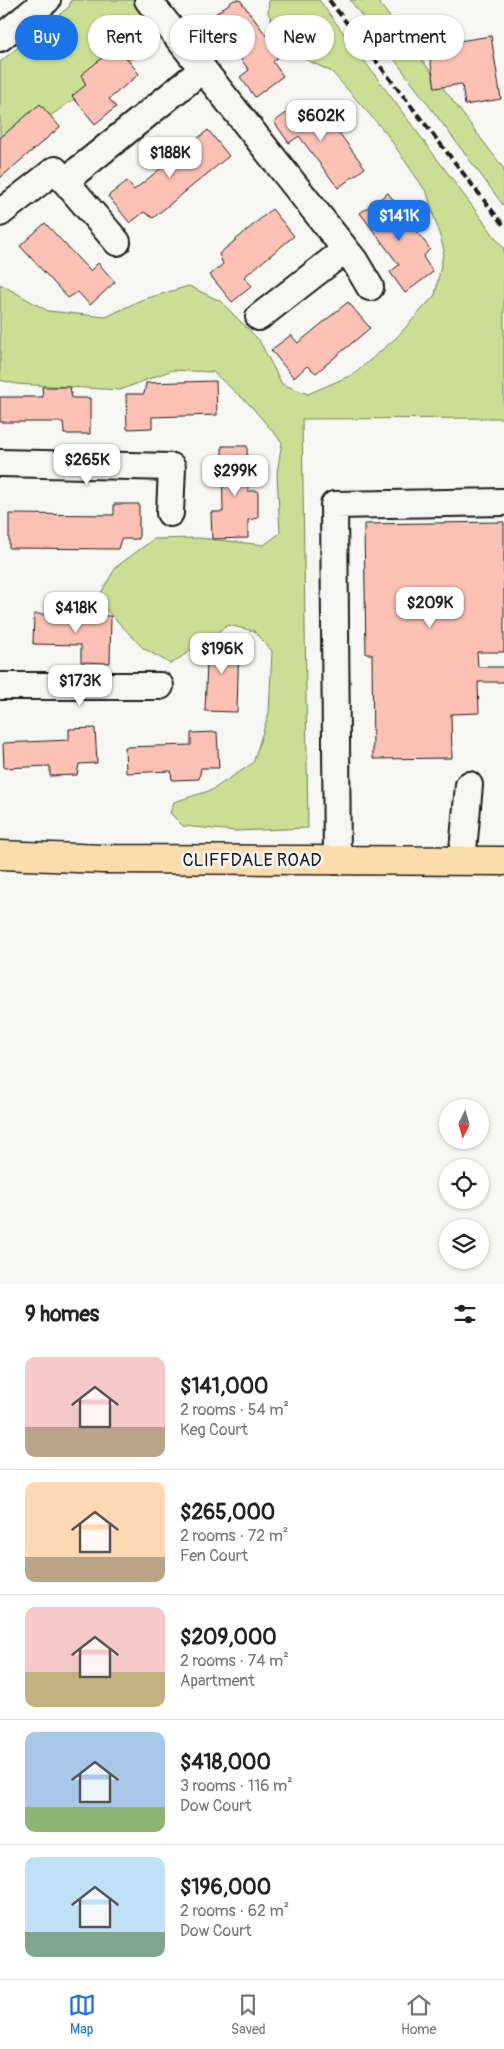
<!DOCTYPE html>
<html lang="en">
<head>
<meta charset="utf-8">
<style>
	body { margin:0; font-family:Pangolin,sans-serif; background:#f2f2f2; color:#222; height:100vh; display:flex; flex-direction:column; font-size:19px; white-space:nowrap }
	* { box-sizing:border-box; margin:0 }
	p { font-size:16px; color:#767676 }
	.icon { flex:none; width:28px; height:28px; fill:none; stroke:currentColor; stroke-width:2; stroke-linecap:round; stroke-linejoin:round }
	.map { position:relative; height:1284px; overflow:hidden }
	.details { display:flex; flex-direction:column; background:#fff; flex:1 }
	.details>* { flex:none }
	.banner { position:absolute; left:15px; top:15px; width:475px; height:45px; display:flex; gap:10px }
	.needle { width:32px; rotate:185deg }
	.controls { position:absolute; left:439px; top:1099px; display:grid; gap:10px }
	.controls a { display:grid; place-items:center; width:50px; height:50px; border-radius:50%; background:#fff; box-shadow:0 1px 4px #0004; font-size:25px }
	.price { position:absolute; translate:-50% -42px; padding:0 11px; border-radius:10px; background:#fff; color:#222; font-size:16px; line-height:32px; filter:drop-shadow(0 1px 2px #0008) }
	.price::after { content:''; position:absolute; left:50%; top:30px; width:15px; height:11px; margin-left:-8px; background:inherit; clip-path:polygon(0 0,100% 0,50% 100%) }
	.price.current { background:#1a73e8; color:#fff }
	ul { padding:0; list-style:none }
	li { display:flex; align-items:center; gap:15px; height:125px; padding:0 25px }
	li+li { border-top:1px solid #e0e0e0 }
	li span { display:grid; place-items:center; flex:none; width:140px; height:100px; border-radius:10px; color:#555 }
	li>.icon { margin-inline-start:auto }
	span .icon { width:60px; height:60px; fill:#fffc; stroke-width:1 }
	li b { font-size:21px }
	h2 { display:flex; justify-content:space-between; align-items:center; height:60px; padding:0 25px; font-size:21px }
	.tag { padding:0 18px; border-radius:22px; background:#fff; box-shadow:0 1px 4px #0004; font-size:18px; line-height:45px }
	.tag.current { background:#1a73e8; color:#fff }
	.tab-bar { display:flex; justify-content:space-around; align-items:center; height:70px; border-top:1px solid #e0e0e0; background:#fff; font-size:14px; color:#767676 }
	.tab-bar a { display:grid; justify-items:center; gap:2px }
	.tab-bar .current { color:#1a73e8 }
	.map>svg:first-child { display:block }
</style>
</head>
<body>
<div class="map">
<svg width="504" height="1284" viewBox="0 0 504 1284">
	<rect width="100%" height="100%" fill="#f6f6f2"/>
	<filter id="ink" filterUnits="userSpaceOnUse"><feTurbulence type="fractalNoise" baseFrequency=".02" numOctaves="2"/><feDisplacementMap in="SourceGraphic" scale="10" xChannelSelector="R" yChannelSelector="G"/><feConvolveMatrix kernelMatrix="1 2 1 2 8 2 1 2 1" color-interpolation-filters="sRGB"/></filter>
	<g filter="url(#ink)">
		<g fill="#cadf94" stroke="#737e58">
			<polygon points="71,0 138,0 151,23 150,46 0,151 0,62 69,7"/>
			<polygon points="269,0 319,0 504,249 504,418 302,419 308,828 236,831 183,826 170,813 174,802 212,790 253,763 269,713 272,651 254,631 228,625 171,664 143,648 97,600 116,567 154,539 199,538 264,545 280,533 277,473 282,442 250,405 213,372 172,370 120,390 16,384 0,380 0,284 48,311 106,317 141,300 189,286 220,301 259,340 282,384 308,394 354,374 396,338 435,295 444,250 427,193 386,133 332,72 288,51 268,13"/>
			<polygon points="350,0 377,0 504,169 504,206"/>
		</g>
		<g fill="#fbc1b5" stroke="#1c1c1c">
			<polygon points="234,0 240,0 280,54 273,62 283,76 255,97 240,77 249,70 210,18"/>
			<polygon points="491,36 501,99 465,105 462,84 435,88 428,46"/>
			<polygon points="117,46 139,74 109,99 116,107 95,124 72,96 86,85 81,75"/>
			<polygon points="303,101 313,116 323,111 365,168 338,188 299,136 289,143 274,122"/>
			<polygon points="40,104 60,127 0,178 0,138"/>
			<polygon points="208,130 229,156 153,218 144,212 130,223 108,196 127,181 134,190"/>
			<polygon points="388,193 430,249 423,257 433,272 405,293 390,272 399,265 360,213"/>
			<polygon points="272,209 294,236 244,277 252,286 232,302 210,275 223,264 219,254"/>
			<polygon points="45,223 90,271 98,263 115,282 90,305 78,292 68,298 20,246"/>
			<polygon points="348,302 370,328 316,373 307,366 294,378 271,350 291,335 298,343"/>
			<polygon points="216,381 217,415 152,417 152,428 127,429 126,394 144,394 146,383"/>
			<polygon points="42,387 70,387 72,398 90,398 90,434 64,434 63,422 0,422 0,397 43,397"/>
			<polygon points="222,446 247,446 248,491 258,491 258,518 248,520 248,538 212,539 211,512 223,512"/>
			<polygon points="114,504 139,504 139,539 121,539 118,549 9,548 9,514 114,515"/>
			<polygon points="504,522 504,652 477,652 478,667 504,667 504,682 478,682 479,713 451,714 452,758 373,759 372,654 366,654 364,524"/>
			<polygon points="34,614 111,616 110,663 81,662 81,645 33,644"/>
			<polygon points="208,638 239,639 237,712 205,711"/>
			<polygon points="95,728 97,763 79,764 77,775 50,776 50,766 4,768 3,743 69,740 69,729"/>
			<polygon points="217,732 219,768 201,768 199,779 172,780 171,771 126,773 125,747 191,745 191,733"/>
		</g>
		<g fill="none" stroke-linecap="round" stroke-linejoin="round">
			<g stroke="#1c1c1c" stroke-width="30">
				<g id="minor">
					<polyline points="148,0 354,260 370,287"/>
					<polyline points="0,38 47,0"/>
					<polyline points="65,181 117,242"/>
					<polyline points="0,213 55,170 65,181 203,69"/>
					<polyline points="259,317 345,250"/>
					<polyline points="0,463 172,467 170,513"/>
					<polyline points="0,686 160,686"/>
					<polyline points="337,861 334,505 504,502"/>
					<polyline points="462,861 469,785"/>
				</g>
			</g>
			<g stroke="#1c1c1c" stroke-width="31">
				<polyline id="major" points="0,855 103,859 504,861"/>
			</g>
			<use href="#minor" stroke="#f6f6f2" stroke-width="26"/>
			<use href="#major" stroke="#fcdcac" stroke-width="28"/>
			<polyline stroke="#1c1c1c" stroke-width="4" stroke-dasharray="8 4" stroke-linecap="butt" points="329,0 504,226"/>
		</g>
	</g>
	<g text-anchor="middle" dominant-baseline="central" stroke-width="5" stroke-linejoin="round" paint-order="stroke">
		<g font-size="18" fill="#1c1c1c" stroke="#f6f6f2">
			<text x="252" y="860">CLIFFDALE ROAD</text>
		</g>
	</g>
</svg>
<div class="controls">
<a><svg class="needle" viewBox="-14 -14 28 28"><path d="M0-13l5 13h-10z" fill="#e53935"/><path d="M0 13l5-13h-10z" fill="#767676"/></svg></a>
<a><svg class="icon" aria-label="locate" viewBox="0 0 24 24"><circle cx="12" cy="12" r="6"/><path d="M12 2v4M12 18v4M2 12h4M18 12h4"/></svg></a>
<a><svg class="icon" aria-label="layers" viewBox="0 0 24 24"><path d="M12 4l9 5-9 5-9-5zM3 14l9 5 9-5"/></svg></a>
</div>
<b class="price" style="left:321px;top:142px">$602K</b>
<b class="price" style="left:170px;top:179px">$188K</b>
<b class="price current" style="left:399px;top:242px">$141K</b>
<b class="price" style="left:87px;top:486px">$265K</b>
<b class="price" style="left:235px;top:497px">$299K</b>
<b class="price" style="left:430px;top:629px">$209K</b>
<b class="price" style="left:76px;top:634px">$418K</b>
<b class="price" style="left:222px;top:675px">$196K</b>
<b class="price" style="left:80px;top:707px">$173K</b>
<div class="banner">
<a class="tag current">Buy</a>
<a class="tag">Rent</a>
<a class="tag">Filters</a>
<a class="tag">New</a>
<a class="tag">Apartment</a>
</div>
</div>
<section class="details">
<h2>9 homes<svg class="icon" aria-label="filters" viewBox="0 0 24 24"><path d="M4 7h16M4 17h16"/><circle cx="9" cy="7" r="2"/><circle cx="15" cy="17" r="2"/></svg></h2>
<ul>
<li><span style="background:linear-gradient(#f6c9c9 70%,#b9a48a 0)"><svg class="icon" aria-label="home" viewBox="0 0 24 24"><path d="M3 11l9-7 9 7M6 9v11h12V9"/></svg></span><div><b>$141,000</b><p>2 rooms · 54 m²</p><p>Keg Court</p></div></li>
<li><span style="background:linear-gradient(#ffd9b3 75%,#b9a48a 0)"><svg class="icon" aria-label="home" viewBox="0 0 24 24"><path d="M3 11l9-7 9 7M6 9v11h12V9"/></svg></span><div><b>$265,000</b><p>2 rooms · 72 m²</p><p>Fen Court</p></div></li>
<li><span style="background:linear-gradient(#f6c9c9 65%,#c2b280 0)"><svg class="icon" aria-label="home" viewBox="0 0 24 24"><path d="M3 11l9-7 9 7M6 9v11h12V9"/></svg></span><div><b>$209,000</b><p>2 rooms · 74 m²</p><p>Apartment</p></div></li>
<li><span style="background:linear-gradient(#a9c7e8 75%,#8fb573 0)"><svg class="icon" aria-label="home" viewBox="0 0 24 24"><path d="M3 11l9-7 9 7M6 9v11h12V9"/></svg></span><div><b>$418,000</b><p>3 rooms · 116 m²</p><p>Dow Court</p></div></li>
<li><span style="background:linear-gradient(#bfe0f5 75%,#7fa58c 0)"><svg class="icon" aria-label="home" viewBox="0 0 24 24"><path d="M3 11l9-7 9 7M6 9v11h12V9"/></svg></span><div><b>$196,000</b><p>2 rooms · 62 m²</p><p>Dow Court</p></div></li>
</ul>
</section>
<nav class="tab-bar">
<a class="current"><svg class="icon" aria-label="map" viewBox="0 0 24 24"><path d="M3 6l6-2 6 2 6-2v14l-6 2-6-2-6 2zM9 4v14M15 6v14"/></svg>Map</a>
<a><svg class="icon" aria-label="saved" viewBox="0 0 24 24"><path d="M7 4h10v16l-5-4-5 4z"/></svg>Saved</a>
<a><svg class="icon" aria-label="home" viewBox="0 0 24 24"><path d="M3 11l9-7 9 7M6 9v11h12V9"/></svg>Home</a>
</nav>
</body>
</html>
